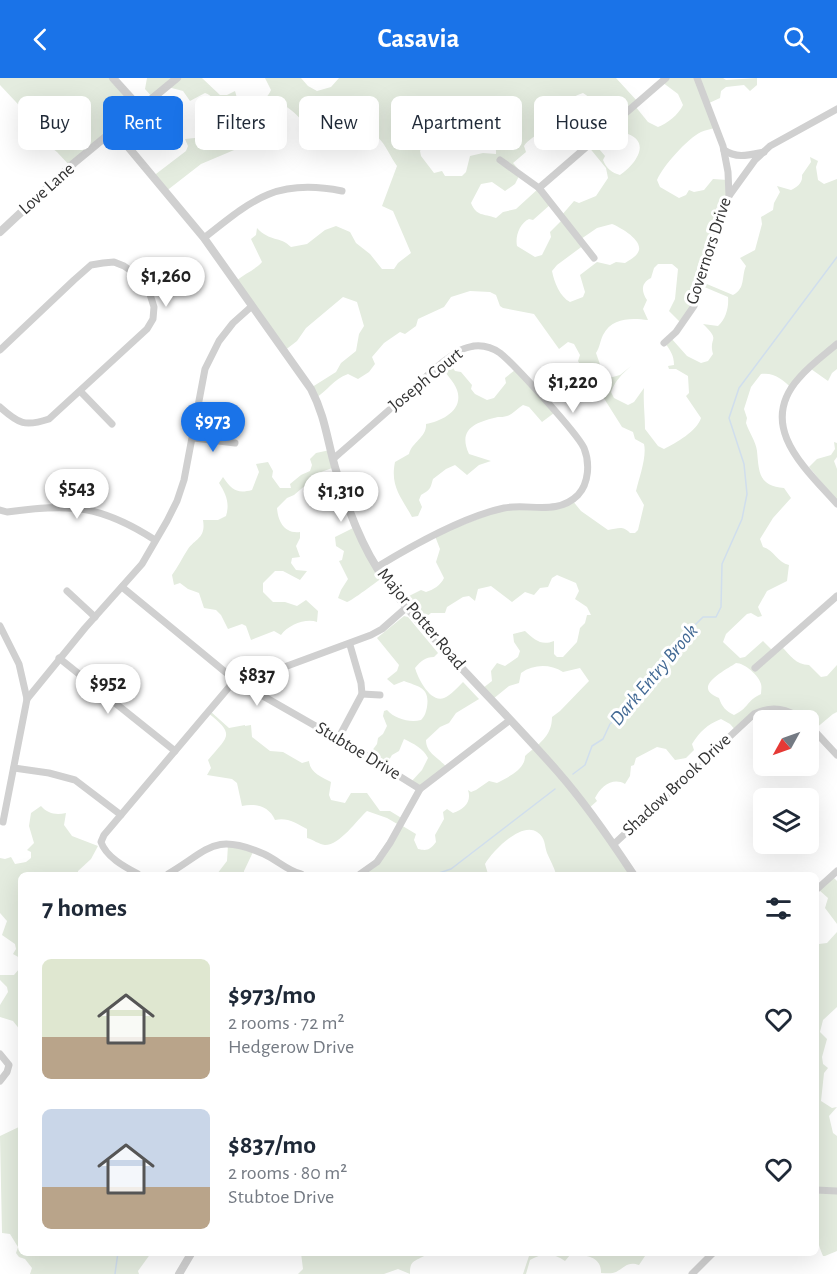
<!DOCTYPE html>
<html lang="en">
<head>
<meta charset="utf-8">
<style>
	body { margin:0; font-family:"Alegreya Sans",sans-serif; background:#f6f6f7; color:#1f2937; height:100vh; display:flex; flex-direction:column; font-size:22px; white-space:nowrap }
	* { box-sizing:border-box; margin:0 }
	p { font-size:20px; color:#747a83 }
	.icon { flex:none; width:33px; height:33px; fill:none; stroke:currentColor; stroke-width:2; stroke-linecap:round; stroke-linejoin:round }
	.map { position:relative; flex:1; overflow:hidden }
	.panel { position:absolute; left:18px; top:794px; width:801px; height:384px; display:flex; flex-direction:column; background:#fff; border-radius:9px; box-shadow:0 6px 24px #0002 }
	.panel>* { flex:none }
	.banner { position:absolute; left:18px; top:18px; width:801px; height:54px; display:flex; gap:12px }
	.needle { width:39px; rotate:230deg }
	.buttons { position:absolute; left:753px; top:632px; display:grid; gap:12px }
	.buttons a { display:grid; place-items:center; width:66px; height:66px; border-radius:9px; background:#fff; box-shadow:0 6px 24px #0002; font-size:30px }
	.price { position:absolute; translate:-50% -51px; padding:0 14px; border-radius:21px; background:#fff; color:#222; font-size:20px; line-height:39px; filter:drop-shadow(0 2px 3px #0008) }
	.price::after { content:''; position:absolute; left:50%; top:36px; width:18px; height:14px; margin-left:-9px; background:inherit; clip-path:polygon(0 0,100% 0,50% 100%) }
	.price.active { background:#1a73e8; color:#fff }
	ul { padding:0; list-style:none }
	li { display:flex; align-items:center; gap:18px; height:150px; padding:0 24px }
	li span { display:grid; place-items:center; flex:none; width:168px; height:120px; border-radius:9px; color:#555 }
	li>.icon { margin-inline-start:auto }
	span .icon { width:72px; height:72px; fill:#fffc; stroke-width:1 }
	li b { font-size:26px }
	h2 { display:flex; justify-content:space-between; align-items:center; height:72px; padding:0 24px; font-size:26px }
	.chip { padding:0 21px; border-radius:9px; background:#fff; box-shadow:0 6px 24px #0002; font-size:21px; line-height:54px }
	.chip.active { background:#1a73e8; color:#fff }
	header { display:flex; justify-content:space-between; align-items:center; height:78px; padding:0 24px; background:#1a73e8; color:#fff; font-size:27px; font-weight:700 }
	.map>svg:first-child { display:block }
</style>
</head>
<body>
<header><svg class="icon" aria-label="back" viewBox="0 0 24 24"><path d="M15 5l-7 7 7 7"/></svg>Casavia<svg class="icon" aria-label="search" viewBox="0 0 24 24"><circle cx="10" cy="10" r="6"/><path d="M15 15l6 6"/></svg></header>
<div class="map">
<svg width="837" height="1196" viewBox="0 0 837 1196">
	<rect width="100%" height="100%" fill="#fff"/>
	<g fill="#e4ecdf" fill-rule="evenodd">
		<polygon points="0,0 112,0 139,30 71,89 57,74 39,60 31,40 0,7"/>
		<path d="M147 0H202L220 17H227L235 13 239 27 245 32C254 29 267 22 271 12L265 0H301L308 8 317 13 331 9 339 0H616L638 24 635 28 648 44 658 49C667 46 679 36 683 27L678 16 662 4 667 0H723L726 2 757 0V7L750 13 744 7 726 9 721 13 720 20 707 26 715 50C711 51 705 52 701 54 687 61 663 88 657 102L660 109 679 120 686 117 689 112 694 114 704 112 713 101 728 102 729 117 702 204 733 217C746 210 741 199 746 188L740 180 755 172 762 146 761 139 773 132 774 125 780 114 777 108 791 112C797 109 803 105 802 97L811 84 810 79 818 83 816 89 818 102 824 106 837 101V291L832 295 828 303 811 291 792 311C784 302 774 294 761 296L751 309 744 331 747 340 746 345C749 354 756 364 757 373 759 393 758 408 784 410L791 420 773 440 760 461 763 469C774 472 778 485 789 487L787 503 767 513 758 529 762 538 758 539 751 535 747 536 726 556 723 564 740 580 745 579 763 563 774 574 782 569C790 577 796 587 809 587L821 599 827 598 837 587V634L833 636 815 651 809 645 808 642 785 631 760 636 737 654 730 646 721 641C707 647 700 653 692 666L694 672 686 680 675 682 666 671 657 669 636 680 634 687 631 688 630 698 625 706C613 699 601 708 595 720L597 723 588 731 632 796H556C554 789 550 782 547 775 544 767 546 760 537 754 521 743 492 774 485 786L488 796H362L365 795 399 747 387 740 367 733C357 742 340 767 325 767 318 766 314 762 307 760V751C296 745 287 739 275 742 269 728 255 725 242 728L237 705 232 701 207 697 211 690 208 682C228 658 236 657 208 635L210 633 229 650 245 647V648L251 647 252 659 270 673 283 674 302 685 309 683C310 695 322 699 331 704L329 717 331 722 345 725 351 715H367L380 733H390L403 741 401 747 416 756 414 762 418 771C427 773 430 772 436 764L435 757 444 741 443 734 447 731 453 735C464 731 472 724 468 712L471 714 476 712 489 703 497 705C508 699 525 692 525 678 538 666 552 659 552 639L560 633 589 603 580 590 563 594C550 586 534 586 521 595L519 605 509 608 493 621 483 610 492 603 491 593 497 585 505 588 518 579 520 573 514 564 513 556 525 553C535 562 541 568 554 563V576L557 579H563L577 564 580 550 585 545 587 537H591L587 529 575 521 579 513 576 505 557 497 552 500 548 509 540 510 534 517 525 514 512 524 491 508 478 511 475 523 469 518 463 519 447 529 445 535H431L422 542 405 520 421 512 426 514C433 512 441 507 444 500L436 484 440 471 435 458 503 431H547L572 422 581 433 608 452C618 451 622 447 630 455H635L638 452 644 427 636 413C639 400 647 379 644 366L635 361 633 354 622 349 600 314 583 296 582 290 578 283 580 277 574 266 568 264 559 271 534 236 503 230 500 228 496 217 490 214 470 213 451 219 444 229 418 241 416 248 405 256 400 254 384 265 372 279 375 286 369 294 358 301 348 296C333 301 328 313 315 320L309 311 336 294 341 285 356 273 359 256 364 248 357 224 343 219 306 250 297 263 284 273 236 203C244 196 255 192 262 184L251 161 256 157 257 150C270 164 280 158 291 169L307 166 325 152 336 148 350 154 356 165 370 176 382 191H394L398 185 411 175 393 133 382 128 397 88C389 77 383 59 370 54L358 62 334 53 314 68C311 63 311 59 309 54 305 44 293 32 282 26L266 35 263 43 267 58 201 86 165 114 152 99 186 73 188 68 185 61 195 60 202 51 210 62 220 63 230 49C229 41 225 37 217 34 219 25 213 18 205 15L190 23 183 13 168 9 153 20 145 11ZM583 15C590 19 598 27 600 35L592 46 601 56 609 51 618 61 628 56C652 65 634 88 620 97 612 95 606 90 603 82L605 78 594 65 588 68 606 90 608 100 596 118 579 125 574 123 561 138 562 142 550 154 551 159 542 177 535 179 517 168C515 158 520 145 529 141L533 142 551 126 539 110 516 131 503 134 496 140C483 135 477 139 471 125L481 106 492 104 505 113 515 106 521 94 513 85 526 74 524 68C528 61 545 51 554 50L557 44 555 36C562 27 572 18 583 15ZM471 57C485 57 497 59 496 76L483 75 470 78 466 94 462 98H445L442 93 434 95 421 78 420 73C424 66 431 63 439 60L447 66ZM612 146C620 149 647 164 637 176 634 180 628 183 625 185L616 184 610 187 597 184 580 197 585 214 583 219 570 224C560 219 554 204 552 193L557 187 584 167 581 161 597 150ZM658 186H672L678 191 675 221 669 233 681 245 694 226 702 208 728 219C729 229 726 241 718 248L703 246C722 264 708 258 713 276L708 283 701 285 687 278 671 260 665 265C670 272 674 277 674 287L668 288 669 291H676L688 298 689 315 686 318 701 340C697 353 676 365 664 371L658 368 645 351C645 337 643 324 644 310L634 324 628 327 614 320 611 314C615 303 622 296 631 288L620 297 609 300 603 295 596 275C600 269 600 263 603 257 612 239 632 240 648 242L643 231 647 222C641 213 641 205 651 200L654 190ZM736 585C745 585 759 598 761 606 762 610 761 613 761 616 747 622 748 631 734 637 726 633 722 629 719 620 690 609 726 592 736 585Z"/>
		<path d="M448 282 455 293 461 294 472 307 471 311 475 316 487 322 494 320 506 305 505 300 515 292 554 335 542 344 529 329 523 327C518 330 513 336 507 338 504 339 501 339 498 339 477 344 457 350 469 376L491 383 479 387 467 397 455 387 446 391 433 401C430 411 431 411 421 417L419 422 422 429 418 438 412 439C401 419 390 408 395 384L409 376C412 364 427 359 426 346 442 343 464 332 457 312 454 303 445 296 441 287Z"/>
		<polygon points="834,364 837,365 837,379 834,383 837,391 837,423 809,389 817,381 831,377 835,371"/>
		<path d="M330 372 335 389 321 394 294 417 287 420 277 430C278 443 284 456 300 454V460L296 468 300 479 292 480 291 485 296 492 307 493 300 502 283 493H275L263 505V514L273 524H285L297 528 306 522 318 533 317 544C306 540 288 547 281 557L274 553 251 562 246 548 242 546 228 551 221 537 216 532 204 530 199 515 188 511 180 505 174 507 172 497C178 489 182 480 188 471 196 460 206 460 203 442H218L226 438C230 425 226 416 219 405L223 399C232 412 237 416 252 412L259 394 256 386 268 384 273 393 272 399 280 410H291L290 406 301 397 310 393 312 387 310 381 316 375Z"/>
		<path d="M355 449 383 499C379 502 350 524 347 524 344 523 341 521 338 520L341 512 348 501 339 483 342 482 344 473 336 468 335 459Z"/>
		<path d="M404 538 408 539 438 575 434 579C425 579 421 583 415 590 418 600 430 625 444 620 451 617 458 609 463 604L479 621 456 635 449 645 440 649 426 662C426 676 440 680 447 690L421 711 411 704 422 692 428 680C423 670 414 666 404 661L399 673 392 677 385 689 368 678 377 666 378 660 383 656 387 648 383 638 384 633 387 632C395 641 410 645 421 642 425 638 426 634 427 629 430 609 419 609 404 603L394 607 387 601 397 593 399 587 377 560Z"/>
		<path d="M41 728C48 736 56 737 66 735L64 747 72 758 98 768 91 781 78 793V796H21V953L13 943 0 939V927L8 914 7 909 0 902V897H14L20 890V880L13 876 16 871 15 866 2 857 7 843 0 835V780L5 781 11 779 15 786 26 784 31 780V774L27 772 34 765 29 748 31 735Z"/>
		<polygon points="228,767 253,774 244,793 244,796 217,796 227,783"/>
		<polygon points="833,799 837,803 837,846 825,830 828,820 819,812"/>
		<path d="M837 854V929L823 942 820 954 827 961 822 979 823 986 828 990 824 995 821 1023 832 1030 837 1029 829 1038 833 1055 837 1058V1173L825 1178H823C816 1162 815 1148 816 1130 817 1119 821 1119 816 1107V876L819 866 827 865Z"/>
		<polygon points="21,1048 21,1174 151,1175 138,1193 139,1196 30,1196 32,1190 25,1181 19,1179 16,1175 18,1169 10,1156 2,1155 0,1058"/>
		<path d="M423 1174 424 1178C413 1184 410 1183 410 1196L398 1191 384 1196H298L303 1191 301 1175Z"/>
		<path d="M530 1175H647L639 1187C628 1183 625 1189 616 1194 612 1196 606 1195 601 1195 602 1178 583 1176 570 1177L565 1183C554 1175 542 1175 530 1182L526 1196H523Z"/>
	</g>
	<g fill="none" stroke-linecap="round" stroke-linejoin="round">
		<g stroke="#d0deed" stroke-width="1.5">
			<polyline points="573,696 585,687 592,668 603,661 610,646 620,638 620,633 650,605 682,560 703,539 716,539 721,529 722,486 742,441 747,416 744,386 729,340 739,310 837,179"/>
			<polyline points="436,796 451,791 555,711"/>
			<polyline points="115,1196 118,1174"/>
		</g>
		<g stroke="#d0d0d0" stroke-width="7">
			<path d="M724 72C737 81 749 77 764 74"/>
			<polyline points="500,82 539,110 594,180"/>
			<polyline points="539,110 666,0"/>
			<polyline points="729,118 755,82 770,68 837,31"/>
			<path d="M204 160C253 121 277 100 342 113"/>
			<polyline points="664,265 676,254 694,228 717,149 729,118 728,94 723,68 697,0"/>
			<path d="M837 266C824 277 810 287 799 300 756 348 805 390 837 426"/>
			<path d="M0 272 74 202 91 187 103 185 114 184 124 188 134 195 149 213 154 229 153 241 147 251 49 341C25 349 19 346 0 329"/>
			<polyline points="81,314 112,346"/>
			<polyline points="194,360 235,365"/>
			<path d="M333 381C361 357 388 333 415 309 429 296 444 281 461 272 464 270 470 269 474 268 483 267 493 270 500 275 514 286 577 355 584 370 590 385 589 405 578 417 557 438 529 425 504 430 462 439 413 467 377 489"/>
			<path d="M0 432 7 434C70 425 101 427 155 462"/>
			<polyline points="122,509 235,602 354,670 420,711"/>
			<polyline points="67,513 95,539"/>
			<polyline points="0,548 19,586 27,621 3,744"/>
			<polyline points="59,580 175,673"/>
			<polyline points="755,590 837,518"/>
			<polyline points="362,616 380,617"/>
			<polyline points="27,621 85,550 142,486 167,443 177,423 184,402 205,291 219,263 233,245 252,228"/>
			<polyline points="808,646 837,677"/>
			<polyline points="338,661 362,616 361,605 350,567"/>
			<polyline points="14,690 49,695 75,702 121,737"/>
			<path d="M614 766 754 636C773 627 787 631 804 642"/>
			<path d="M138 796C125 789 106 779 101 764L104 757 235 602 252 601 371 557 382 551 407 529"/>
			<path d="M168 796C209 772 213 754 264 776 277 782 288 793 301 796"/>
			<polyline points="360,796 377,784 390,765 420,711 510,642"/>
			<polyline points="816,812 837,793"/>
			<polyline points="0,976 9,987 7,994 0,1003"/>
			<polyline points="816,1112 837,1113"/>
			<polyline points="692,1196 714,1174"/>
		</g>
		<g stroke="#d0d0d0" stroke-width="8">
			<polyline points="113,0 140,30"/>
			<path d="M114 52 204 160 311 311C325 338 327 361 335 389 345 423 358 460 377 490 393 515 414 538 434 560 475 606 518 648 558 694 586 726 610 761 633 796"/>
			<polyline points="0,154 74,85 177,0"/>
			<polyline points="179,1196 192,1174"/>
		</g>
	</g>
	<g text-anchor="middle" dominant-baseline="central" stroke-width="6" stroke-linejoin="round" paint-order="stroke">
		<g font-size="18" fill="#333" stroke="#fff">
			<text transform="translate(47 111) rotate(-42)">Love Lane</text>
			<text transform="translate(709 173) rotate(-72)">Governors Drive</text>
			<text transform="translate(426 302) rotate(-39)">Joseph Court</text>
			<text transform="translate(421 541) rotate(50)">Major Potter Road</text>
			<text transform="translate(358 673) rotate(31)">Stubtoe Drive</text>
			<text transform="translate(677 707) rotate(-43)">Shadow Brook Drive</text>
		</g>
		<g font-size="20" font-style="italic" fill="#426994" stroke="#fff">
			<text transform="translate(654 597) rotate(-50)">Dark Entry Brook</text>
		</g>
	</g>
</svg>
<div class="buttons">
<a><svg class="needle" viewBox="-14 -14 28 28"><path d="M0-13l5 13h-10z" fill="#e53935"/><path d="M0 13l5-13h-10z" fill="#747a83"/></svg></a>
<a><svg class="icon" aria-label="layers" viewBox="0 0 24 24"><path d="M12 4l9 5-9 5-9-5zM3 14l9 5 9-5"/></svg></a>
</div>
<b class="price" style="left:166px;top:230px">$1,260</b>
<b class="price" style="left:573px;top:336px">$1,220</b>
<b class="price active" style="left:213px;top:375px">$973</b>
<b class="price" style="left:77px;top:442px">$543</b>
<b class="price" style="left:341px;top:445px">$1,310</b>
<b class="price" style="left:257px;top:629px">$837</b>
<b class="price" style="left:108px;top:637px">$952</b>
<div class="banner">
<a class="chip">Buy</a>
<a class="chip active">Rent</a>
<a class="chip">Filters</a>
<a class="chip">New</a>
<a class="chip">Apartment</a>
<a class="chip">House</a>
</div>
<section class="panel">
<h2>7 homes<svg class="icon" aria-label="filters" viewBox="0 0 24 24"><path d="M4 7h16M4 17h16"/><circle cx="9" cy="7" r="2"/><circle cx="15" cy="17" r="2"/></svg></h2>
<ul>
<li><span style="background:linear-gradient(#dfe7d0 65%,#b9a48a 0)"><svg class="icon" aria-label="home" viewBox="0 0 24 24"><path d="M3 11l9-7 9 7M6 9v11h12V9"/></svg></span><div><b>$973/mo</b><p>2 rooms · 72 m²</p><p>Hedgerow Drive</p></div><svg class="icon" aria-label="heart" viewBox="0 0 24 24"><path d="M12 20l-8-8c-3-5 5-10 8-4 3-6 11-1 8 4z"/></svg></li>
<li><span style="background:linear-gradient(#c9d6e8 65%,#b9a48a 0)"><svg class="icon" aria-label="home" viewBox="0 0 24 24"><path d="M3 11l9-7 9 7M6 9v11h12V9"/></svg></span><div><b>$837/mo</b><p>2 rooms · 80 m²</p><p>Stubtoe Drive</p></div><svg class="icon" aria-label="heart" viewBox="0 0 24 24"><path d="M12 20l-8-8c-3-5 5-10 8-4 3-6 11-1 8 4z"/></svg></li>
</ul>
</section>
</div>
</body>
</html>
